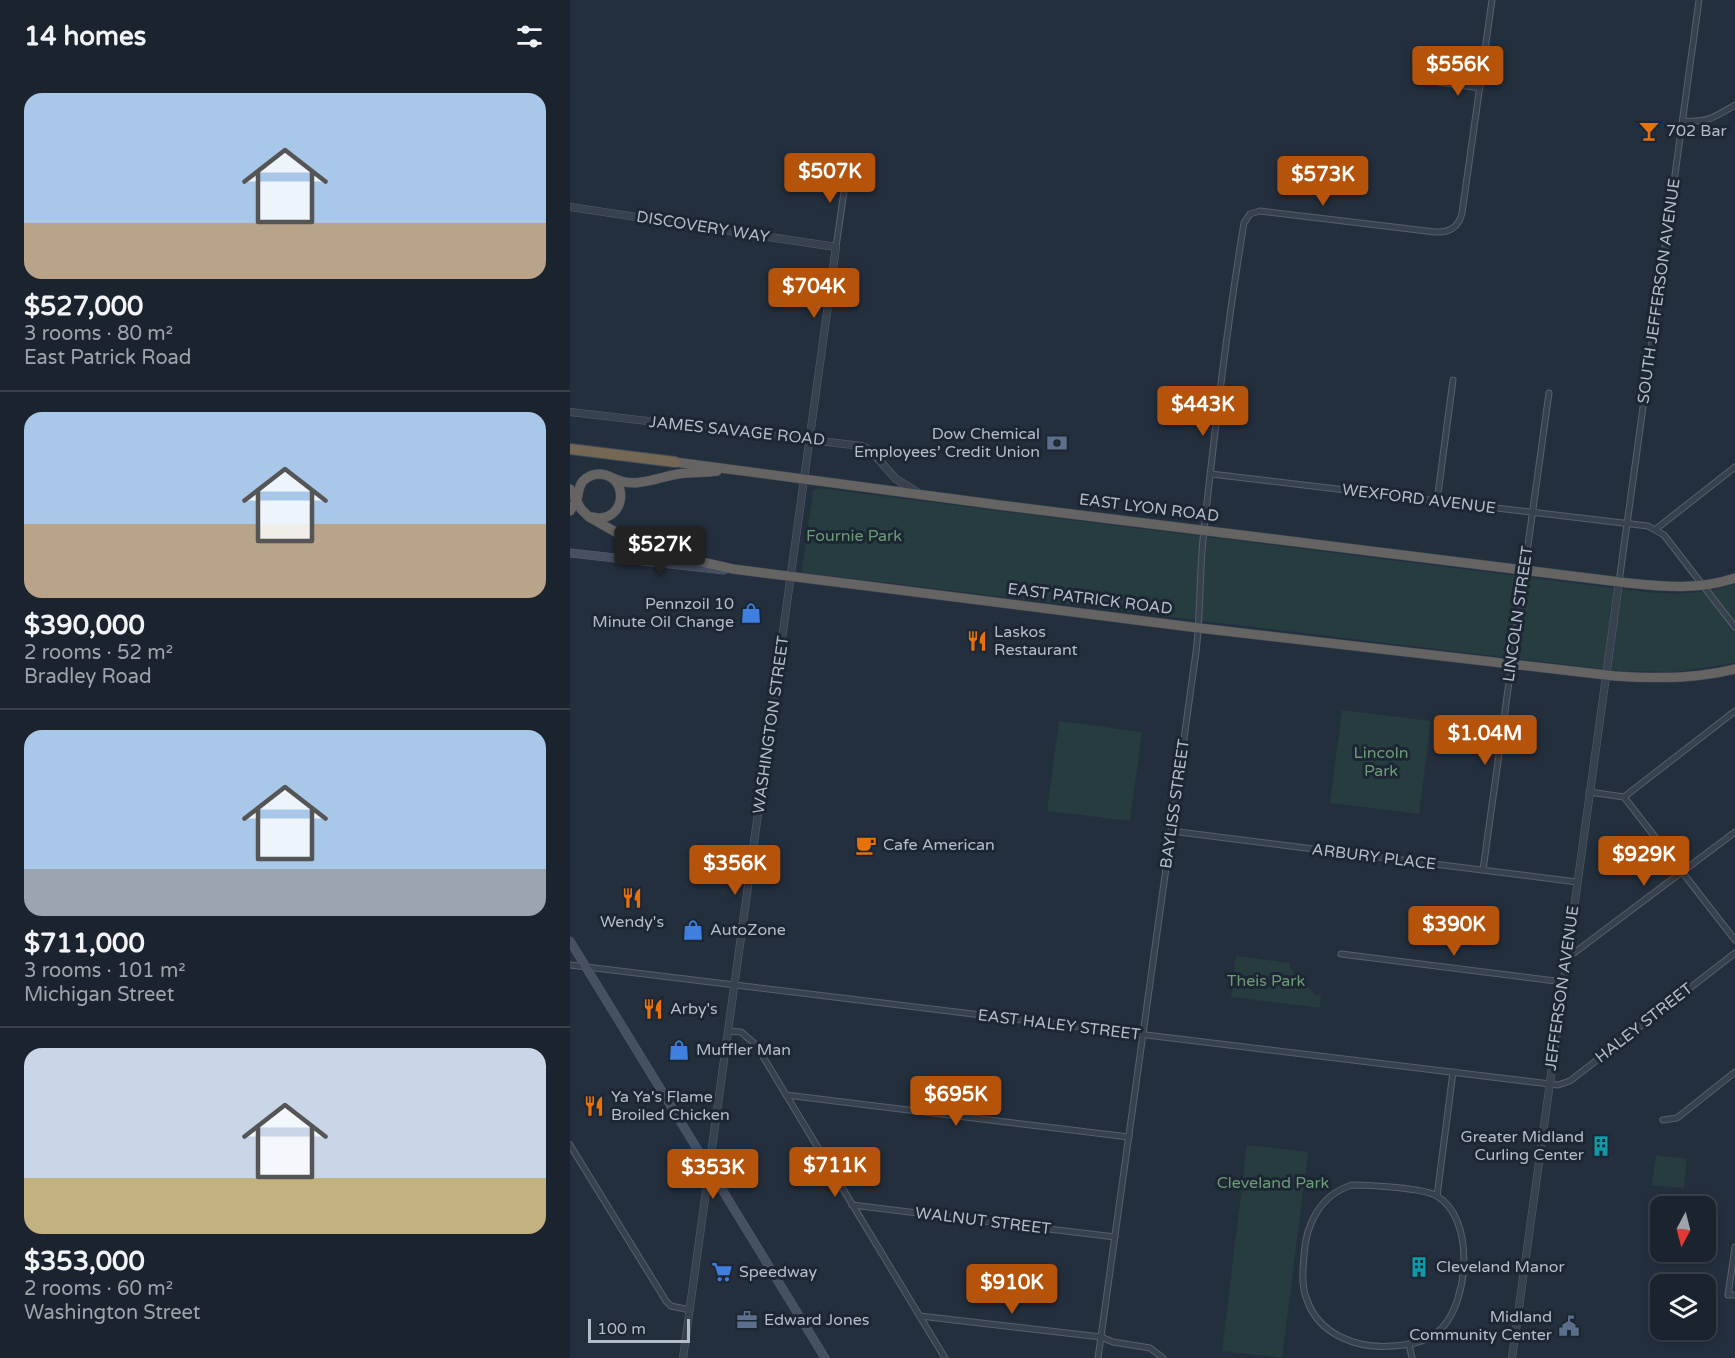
<!DOCTYPE html>
<html lang="en">
<head>
<meta charset="utf-8">
<style>
	body { margin:0; font-family:"Varela Round",sans-serif; background:#282f3a; color:#f1f3f6; height:100vh; display:flex; flex-direction:column; font-size:22px; white-space:nowrap }
	* { box-sizing:border-box; margin:0 }
	p { font-size:20px; color:#a0a4aa }
	.icon { flex:none; width:33px; height:33px; fill:none; stroke:currentColor; stroke-width:2; stroke-linecap:round; stroke-linejoin:round }
	.map { position:relative; flex:1; overflow:hidden }
	.sheet { display:flex; flex-direction:column; background:#1b232e; width:570px }
	.sheet>* { flex:none }
	.needle { width:39px; rotate:187deg }
	.buttons { position:absolute; left:1080px; top:1196px; display:grid; gap:12px }
	.buttons a { display:grid; place-items:center; width:66px; height:66px; border-radius:12px; background:#1b232e; box-shadow:0 3px 9px #0003,0 0 0 2px #39404a; font-size:30px }
	.scale { position:absolute; left:18px; bottom:15px; width:102px; box-sizing:border-box; padding-left:6px; border:3px solid #b4bcc9; border-top:0; font-size:16px; line-height:21px; white-space:nowrap; color:#b4bcc9; -webkit-text-stroke:4px #1d2633; paint-order:stroke }
	.price { position:absolute; translate:-50% -51px; padding:0 14px; border-radius:6px; background:#b45309; color:#fff; font-size:20px; line-height:39px; filter:drop-shadow(0 2px 3px #0008) }
	.price::after { content:''; position:absolute; left:50%; top:36px; width:18px; height:14px; margin-left:-9px; background:inherit; clip-path:polygon(0 0,100% 0,50% 100%) }
	.price.selected { background:#222; color:#fff }
	ul { padding:0; list-style:none }
	li { display:grid; align-content:center; gap:12px; height:318px; padding:0 24px }
	li+li { border-top:2px solid #39404a }
	li span { display:grid; place-items:center; height:186px; border-radius:18px; color:#555 }
	li>.icon { margin-inline-start:auto }
	span .icon { width:108px; height:108px; fill:#fffc; stroke-width:1 }
	li b { font-size:26px }
	h2 { display:flex; justify-content:space-between; align-items:center; height:72px; padding:0 24px; font-size:26px }
	main { display:flex; flex:1; min-height:0 }
	.map>svg:first-child { display:block }
</style>
</head>
<body>
<main>
<section class="sheet">
<h2>14 homes<svg class="icon" aria-label="filters" viewBox="0 0 24 24"><path d="M4 7h16M4 17h16"/><circle cx="9" cy="7" r="2"/><circle cx="15" cy="17" r="2"/></svg></h2>
<ul>
<li><span style="background:linear-gradient(#a9c7e8 70%,#b9a48a 0)"><svg class="icon" aria-label="home" viewBox="0 0 24 24"><path d="M3 11l9-7 9 7M6 9v11h12V9"/></svg></span><div><b>$527,000</b><p>3 rooms · 80 m²</p><p>East Patrick Road</p></div></li>
<li><span style="background:linear-gradient(#a9c7e8 60%,#b9a48a 0)"><svg class="icon" aria-label="home" viewBox="0 0 24 24"><path d="M3 11l9-7 9 7M6 9v11h12V9"/></svg></span><div><b>$390,000</b><p>2 rooms · 52 m²</p><p>Bradley Road</p></div></li>
<li><span style="background:linear-gradient(#a9c7e8 75%,#9aa5b1 0)"><svg class="icon" aria-label="home" viewBox="0 0 24 24"><path d="M3 11l9-7 9 7M6 9v11h12V9"/></svg></span><div><b>$711,000</b><p>3 rooms · 101 m²</p><p>Michigan Street</p></div></li>
<li><span style="background:linear-gradient(#c9d6e8 70%,#c2b280 0)"><svg class="icon" aria-label="home" viewBox="0 0 24 24"><path d="M3 11l9-7 9 7M6 9v11h12V9"/></svg></span><div><b>$353,000</b><p>2 rooms · 60 m²</p><p>Washington Street</p></div></li>
</ul>
</section>
<div class="map">
<svg width="1165" height="1358" viewBox="0 0 1165 1358">
	<rect width="100%" height="100%" fill="#242f3e"/>
	<g fill="#263c3f">
		<path d="M248 488 1067 591C1101 595 1132 595 1165 584V663L1105 672 1050 671 235 573 232 570 243 491Z"/>
		<polygon points="772,710 861,721 849,814 760,803"/>
		<polygon points="489,721 572,732 560,821 477,811"/>
		<polygon points="666,956 720,963 720,968 746,995 751,995 750,1008 661,997"/>
		<polygon points="677,1145 738,1152 712,1358 652,1351"/>
		<polygon points="1086,1155 1117,1159 1114,1188 1082,1185"/>
	</g>
	<g fill="none" stroke-linecap="round" stroke-linejoin="round">
		<g stroke="#565f6c" stroke-width="7">
			<g id="minor">
				<polyline points="870,74 911,79"/>
				<polyline points="869,82 910,88"/>
				<path d="M1113 121C1137 123 1145 117 1165 105"/>
				<polyline points="266,247 278,164"/>
				<polyline points="641,474 1078,526 1094,535 1165,627"/>
				<polyline points="867,501 883,380"/>
				<polyline points="1086,529 1165,467"/>
				<polyline points="1049,582 1129,0"/>
				<polyline points="1019,792 1054,797 1165,940"/>
				<polyline points="1054,797 1165,711"/>
				<polyline points="601,831 1007,882"/>
				<polyline points="913,870 979,393"/>
				<polyline points="771,954 993,982"/>
				<polyline points="996,959 1165,832"/>
				<polyline points="0,965 988,1085 1000,1081 1165,953"/>
				<polyline points="159,1031 171,1032 186,1045 375,1358"/>
				<polyline points="216,1095 559,1137"/>
				<polyline points="1093,1120 1107,1118 1165,1072"/>
				<polyline points="0,1145 96,1301 101,1306 120,1310"/>
				<path d="M782 1185C799 1185 854 1188 867 1196 905 1219 899 1299 872 1328 858 1342 841 1345 822 1346 788 1349 749 1335 737 1300 731 1286 733 1269 734 1255 736 1224 750 1195 782 1185Z"/>
				<polyline points="867,1196 883,1072"/>
				<polyline points="282,1205 545,1237"/>
				<polyline points="1165,1247 1158,1295 1165,1295"/>
				<polyline points="350,1316 531,1337 543,1342 580,1348 593,1358"/>
				<polyline points="839,1344 842,1358"/>
				<path d="M528 1358 626 652C631 612 629 571 634 530 645 427 657 325 674 223L680 214 690 211 865 232C879 233 889 227 892 213L922 0"/>
			</g>
		</g>
		<g stroke="#565f6c" stroke-width="8">
			<g id="tertiary">
				<polyline points="0,207 266,247 113,1358"/>
				<polyline points="0,412 292,446 300,450 326,479 347,492"/>
				<polyline points="942,1358 1049,582"/>
			</g>
		</g>
		<g stroke="#565f6c" stroke-width="9">
			<g id="secondary">
				<polyline points="0,553 154,570"/>
				<polyline points="0,941 255,1358"/>
			</g>
		</g>
		<g stroke="#434c59" stroke-width="10">
			<g id="trunk">
				<path d="M105 462 429 505 1058 583C1095 587 1130 590 1165 578"/>
				<path d="M43 478C65 489 85 478 108 474 121 472 134 473 147 471"/>
				<path d="M0 489 11 509 19 517 56 538 93 553 163 569 629 628 1045 676C1085 679 1125 679 1165 669"/>
				<path d="M0 511C2 507 6 503 7 499 9 492 8 487 13 481 17 477 24 474 30 474 61 476 56 525 22 517"/>
			</g>
		</g>
		<g stroke="#434c59" stroke-width="12">
			<polyline id="motorway" points="0,449 105,462"/>
		</g>
		<use href="#minor" stroke="#38414e" stroke-width="5"/>
		<use href="#tertiary" stroke="#38414e" stroke-width="7"/>
		<use href="#secondary" stroke="#465061" stroke-width="8"/>
		<use href="#trunk" stroke="#656462" stroke-width="9"/>
		<use href="#motorway" stroke="#746855" stroke-width="10"/>
	</g>
	<defs>
		<g id="bar-bare" transform="scale(1.62)"><path d="M-6-5H6L.8 .8V4.5H3.5V6h-7V4.5H-.8V.8Z" fill="#e8710a" stroke="#1d2633" stroke-width="2.5" paint-order="stroke"/></g>
		<g id="bank-bare" transform="scale(1.62)"><path d="M-6-4H6V4H-6ZM0-2.3a2.3 2.3 0 1 0 0 4.6a2.3 2.3 0 1 0 0-4.6Z" fill="#5c6f8a" stroke="#1d2633" stroke-width="2.5" paint-order="stroke"/></g>
		<g id="shop-bare" transform="scale(1.62)"><path d="M-5-2.5h2.3a2.7 3.5 0 0 1 5.4 0H5L5.5 6h-11ZM-1.5-2.5h3a1.5 2.3 0 0 0-3 0Z" fill="#3f7fe0" stroke="#1d2633" stroke-width="2.5" paint-order="stroke"/></g>
		<g id="restaurant-bare" transform="scale(1.62)"><path d="M-5-6h1v4h1v-4h1v4h1v-4h1v5L-1.5 .5V6h-2V.5L-5-1ZM5-6V6H3V1.5H1.5Q1.5-4 5-6Z" fill="#e8710a" stroke="#1d2633" stroke-width="2.5" paint-order="stroke"/></g>
		<g id="cafe-bare" transform="scale(1.62)"><path d="M-5.5-4.5H6V0H3Q3 3.5 0 3.5H-2.5Q-5.5 3.5-5.5 0ZM3-3.2v2h1.7v-2ZM-6 4.5H4V6H-6Z" fill="#e8710a" stroke="#1d2633" stroke-width="2.5" paint-order="stroke"/></g>
		<g id="building-bare" transform="scale(1.62)"><path d="M-4-6H4V6H1V3H-1V6H-4ZM-2.5-4.3h1.7v1.8h-1.7ZM.8-4.3h1.7v1.8H.8ZM-2.5-1h1.7V.8h-1.7ZM.8-1h1.7V.8H.8Z" fill="#0f9aa8" stroke="#1d2633" stroke-width="2.5" paint-order="stroke"/></g>
		<g id="supermarket-bare" transform="scale(1.62)"><path d="M-6-5.5h2.5l.6 2H6L4.5 2H-2.5L-4.4-4H-6ZM-1.5 3.2a1.3 1.3 0 1 0 .1 0ZM3 3.2a1.3 1.3 0 1 0 .1 0Z" fill="#3f7fe0" stroke="#1d2633" stroke-width="2.5" paint-order="stroke"/></g>
		<g id="office-bare" transform="scale(1.62)"><path d="M-6-3h4V-5.5h4V-3h4V5H-6ZM-1-4.5V-3h2v-1.5ZM-6 0V1H6V0Z" fill="#5c6f8a" stroke="#1d2633" stroke-width="2.5" paint-order="stroke"/></g>
		<g id="civic-bare" transform="scale(1.62)"><path d="M-.6-6.5H3V-4.5H.6V-3L4-1V1h2V6H-6V1h2V-1L-.6-3ZM-1.2 2.5V6h2.4V2.5Z" fill="#5c6f8a" stroke="#1d2633" stroke-width="2.5" paint-order="stroke"/></g>
	</defs>
	<g fill-rule="evenodd">
		<use href="#bar-bare" x="1079" y="131"/>
		<use href="#bank-bare" x="487" y="443"/>
		<use href="#shop-bare" x="181" y="613"/>
		<use href="#restaurant-bare" x="407" y="641"/>
		<use href="#cafe-bare" x="296" y="845"/>
		<use href="#restaurant-bare" x="62" y="898"/>
		<use href="#shop-bare" x="123" y="930"/>
		<use href="#restaurant-bare" x="83" y="1009"/>
		<use href="#shop-bare" x="109" y="1050"/>
		<use href="#restaurant-bare" x="24" y="1106"/>
		<use href="#building-bare" x="1031" y="1146"/>
		<use href="#building-bare" x="849" y="1267"/>
		<use href="#supermarket-bare" x="152" y="1272"/>
		<use href="#office-bare" x="177" y="1320"/>
		<use href="#civic-bare" x="999" y="1326"/>
	</g>
	<g text-anchor="middle" dominant-baseline="central" stroke-width="6" stroke-linejoin="round" paint-order="stroke">
		<g font-size="16" fill="#b4bcc9" stroke="#1d2633" text-anchor="start">
			<text x="1096" y="131">702 Bar</text>
			<text x="470" y="434" text-anchor="end">Dow Chemical<tspan x="470" dy="18">Employees’ Credit Union</tspan></text>
			<text x="164" y="604" text-anchor="end">Pennzoil 10<tspan x="164" dy="18">Minute Oil Change</tspan></text>
			<text x="424" y="632">Laskos<tspan x="424" dy="18">Restaurant</tspan></text>
			<text x="313" y="845">Cafe American</text>
			<text x="62" y="922" text-anchor="middle">Wendy's</text>
			<text x="140" y="930">AutoZone</text>
			<text x="100" y="1009">Arby's</text>
			<text x="126" y="1050">Muffler Man</text>
			<text x="41" y="1097">Ya Ya's Flame<tspan x="41" dy="18">Broiled Chicken</tspan></text>
			<text x="1014" y="1137" text-anchor="end">Greater Midland<tspan x="1014" dy="18">Curling Center</tspan></text>
			<text x="866" y="1267">Cleveland Manor</text>
			<text x="169" y="1272">Speedway</text>
			<text x="982" y="1317" text-anchor="end">Midland<tspan x="982" dy="18">Community Center</tspan></text>
			<text x="194" y="1320">Edward Jones</text>
		</g>
		<g font-size="16" fill="#b4bcc9" stroke="#1d2633">
			<text transform="translate(133 227) rotate(9)">DISCOVERY WAY</text>
			<text transform="translate(1089 291) rotate(-82)">SOUTH JEFFERSON AVENUE</text>
			<text transform="translate(167 431) rotate(6)">JAMES SAVAGE ROAD</text>
			<text transform="translate(849 499) rotate(7)">WEXFORD AVENUE</text>
			<text transform="translate(579 508) rotate(7)">EAST LYON ROAD</text>
			<text transform="translate(520 599) rotate(7)">EAST PATRICK ROAD</text>
			<text transform="translate(948 614) rotate(-82)">LINCOLN STREET</text>
			<text transform="translate(201 725) rotate(-82)">WASHINGTON STREET</text>
			<text transform="translate(605 804) rotate(-82)">BAYLISS STREET</text>
			<text transform="translate(804 857) rotate(7)">ARBURY PLACE</text>
			<text transform="translate(992 988) rotate(-82)">JEFFERSON AVENUE</text>
			<text transform="translate(1074 1023) rotate(-38)">HALEY STREET</text>
			<text transform="translate(489 1025) rotate(7)">EAST HALEY STREET</text>
			<text transform="translate(413 1221) rotate(7)">WALNUT STREET</text>
		</g>
		<g font-size="16" fill="#6b9a76" stroke="#1d2633">
			<text x="284" y="536">Fournie Park</text>
			<text x="811" y="753">Lincoln<tspan x="811" dy="18">Park</tspan></text>
			<text x="696" y="981">Theis Park</text>
			<text x="703" y="1183">Cleveland Park</text>
		</g>
	</g>
</svg>
<div class="buttons">
<a><svg class="needle" viewBox="-14 -14 28 28"><path d="M0-13l5 13h-10z" fill="#e53935"/><path d="M0 13l5-13h-10z" fill="#a0a4aa"/></svg></a>
<a><svg class="icon" aria-label="layers" viewBox="0 0 24 24"><path d="M12 4l9 5-9 5-9-5zM3 14l9 5 9-5"/></svg></a>
</div>
<div class="scale">100 m</div>
<b class="price" style="left:888px;top:97px">$556K</b>
<b class="price" style="left:260px;top:204px">$507K</b>
<b class="price" style="left:753px;top:207px">$573K</b>
<b class="price" style="left:244px;top:319px">$704K</b>
<b class="price" style="left:633px;top:437px">$443K</b>
<b class="price selected" style="left:90px;top:577px">$527K</b>
<b class="price" style="left:915px;top:766px">$1.04M</b>
<b class="price" style="left:1074px;top:887px">$929K</b>
<b class="price" style="left:165px;top:896px">$356K</b>
<b class="price" style="left:884px;top:957px">$390K</b>
<b class="price" style="left:386px;top:1127px">$695K</b>
<b class="price" style="left:265px;top:1198px">$711K</b>
<b class="price" style="left:143px;top:1200px">$353K</b>
<b class="price" style="left:442px;top:1315px">$910K</b>
</div>
</main>
</body>
</html>
